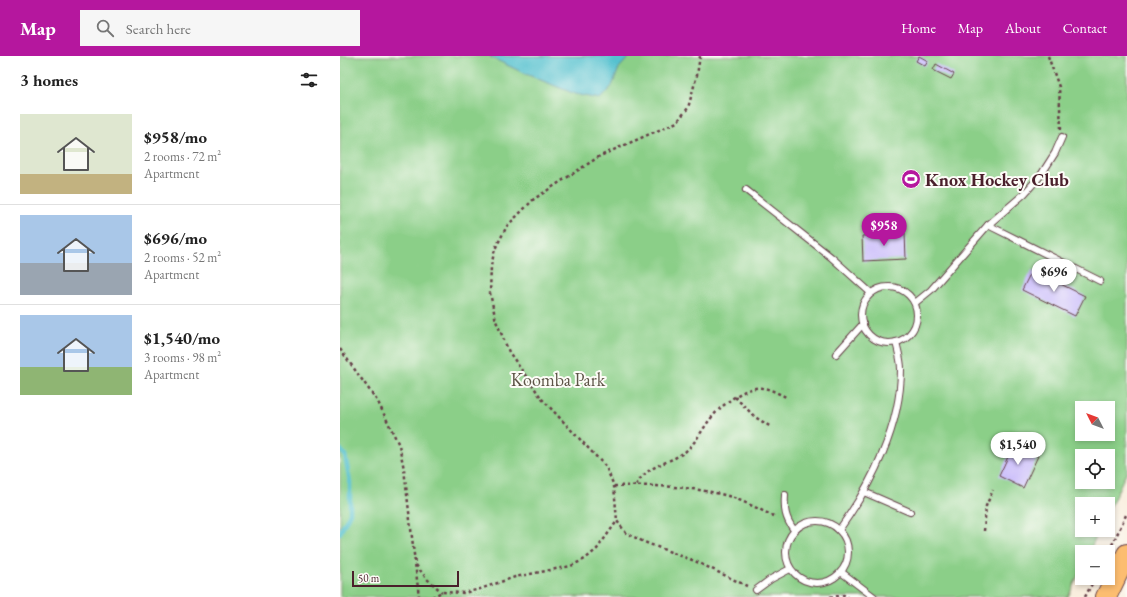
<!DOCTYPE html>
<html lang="en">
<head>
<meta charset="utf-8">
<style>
	body { margin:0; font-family:"EB Garamond",serif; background:#f6f6f6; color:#222; height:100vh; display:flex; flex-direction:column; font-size:15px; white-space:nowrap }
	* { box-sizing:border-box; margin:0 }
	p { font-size:13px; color:#767676 }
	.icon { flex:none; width:22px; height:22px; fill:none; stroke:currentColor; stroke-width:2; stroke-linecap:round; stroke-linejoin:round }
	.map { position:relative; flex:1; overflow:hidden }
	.drawer { display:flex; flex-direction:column; background:#fff; width:340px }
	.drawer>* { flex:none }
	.needle { width:26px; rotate:312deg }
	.fabs { position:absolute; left:735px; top:345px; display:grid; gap:8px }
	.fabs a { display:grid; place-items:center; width:40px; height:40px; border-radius:0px; background:#fff; box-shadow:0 2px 6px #0003; font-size:20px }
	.scale { position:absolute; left:12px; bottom:10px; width:107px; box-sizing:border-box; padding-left:4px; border:2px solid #4a1f2b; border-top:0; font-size:11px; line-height:14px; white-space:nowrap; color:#4a1f2b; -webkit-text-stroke:3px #fdfcf7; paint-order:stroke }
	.price { position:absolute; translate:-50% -34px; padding:0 9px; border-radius:14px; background:#fff; color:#222; font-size:13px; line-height:26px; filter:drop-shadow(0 1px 2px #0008) }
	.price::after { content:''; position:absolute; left:50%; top:24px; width:12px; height:9px; margin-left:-6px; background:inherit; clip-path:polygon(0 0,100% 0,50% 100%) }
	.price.current { background:#b5179e; color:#fff }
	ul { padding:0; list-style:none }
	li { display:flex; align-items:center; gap:12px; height:100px; padding:0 20px }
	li+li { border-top:1px solid #e0e0e0 }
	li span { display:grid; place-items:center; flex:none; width:112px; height:80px; border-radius:0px; color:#555 }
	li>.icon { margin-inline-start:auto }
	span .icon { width:48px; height:48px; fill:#fffc; stroke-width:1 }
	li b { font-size:17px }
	h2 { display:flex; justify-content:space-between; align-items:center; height:48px; padding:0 20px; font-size:17px }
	header { display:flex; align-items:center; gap:24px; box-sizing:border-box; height:56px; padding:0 20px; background:#b5179e; color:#fff }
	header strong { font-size:19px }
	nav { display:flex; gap:22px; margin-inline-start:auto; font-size:14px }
	.search { width:280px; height:36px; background:#f6f6f6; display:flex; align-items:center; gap:10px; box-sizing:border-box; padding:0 14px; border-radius:0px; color:#767676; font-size:15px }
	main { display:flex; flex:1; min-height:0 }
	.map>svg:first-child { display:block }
</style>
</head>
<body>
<header>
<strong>Map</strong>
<div class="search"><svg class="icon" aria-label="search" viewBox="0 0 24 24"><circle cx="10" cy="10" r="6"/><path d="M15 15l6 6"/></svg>Search here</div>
<nav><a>Home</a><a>Map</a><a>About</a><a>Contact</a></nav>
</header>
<main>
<section class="drawer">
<h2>3 homes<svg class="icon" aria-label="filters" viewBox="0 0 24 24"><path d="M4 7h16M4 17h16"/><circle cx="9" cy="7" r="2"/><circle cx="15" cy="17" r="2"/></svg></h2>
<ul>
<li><span style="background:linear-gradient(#dfe7d0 75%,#c2b280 0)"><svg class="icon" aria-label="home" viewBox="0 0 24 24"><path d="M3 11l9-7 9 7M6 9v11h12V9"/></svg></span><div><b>$958/mo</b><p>2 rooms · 72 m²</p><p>Apartment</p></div></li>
<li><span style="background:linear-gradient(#a9c7e8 60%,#9aa5b1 0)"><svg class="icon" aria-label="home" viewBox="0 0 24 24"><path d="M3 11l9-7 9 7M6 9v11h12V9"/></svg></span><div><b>$696/mo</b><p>2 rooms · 52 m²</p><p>Apartment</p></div></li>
<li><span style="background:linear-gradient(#a9c7e8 65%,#8fb573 0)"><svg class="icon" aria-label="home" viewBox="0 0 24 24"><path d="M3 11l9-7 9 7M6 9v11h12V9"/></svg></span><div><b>$1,540/mo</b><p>3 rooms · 98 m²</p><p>Apartment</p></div></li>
</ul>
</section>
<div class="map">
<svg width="787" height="541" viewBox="0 0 787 541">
	<rect width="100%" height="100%" fill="#fdfcf7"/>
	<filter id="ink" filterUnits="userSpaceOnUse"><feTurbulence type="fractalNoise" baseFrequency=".025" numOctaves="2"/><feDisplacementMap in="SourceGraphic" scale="8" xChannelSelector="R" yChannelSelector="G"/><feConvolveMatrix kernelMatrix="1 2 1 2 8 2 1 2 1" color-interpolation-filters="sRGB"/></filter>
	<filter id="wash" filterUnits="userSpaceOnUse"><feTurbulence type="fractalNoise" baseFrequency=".012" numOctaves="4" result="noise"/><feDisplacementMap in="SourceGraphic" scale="16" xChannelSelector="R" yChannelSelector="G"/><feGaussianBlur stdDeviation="0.9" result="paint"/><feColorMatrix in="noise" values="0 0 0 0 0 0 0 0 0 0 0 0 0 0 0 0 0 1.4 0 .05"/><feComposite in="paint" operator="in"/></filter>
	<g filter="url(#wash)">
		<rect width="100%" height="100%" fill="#f9eede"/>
		<path fill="#8bcf88" stroke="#6a775a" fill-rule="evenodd" d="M0 0H787V415L768 456V448H742V474H759L749 496H742V511L728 541H0ZM742 352H768V378H742ZM742 400H768V426H742Z"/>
		<polygon fill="#55c1cf" stroke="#50707d" points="152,0 290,0 279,12 272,30 260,43 235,38 186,18 150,1"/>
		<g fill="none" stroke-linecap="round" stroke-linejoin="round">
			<polyline stroke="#55c1cf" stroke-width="4.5" points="0,393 5,399 10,426 10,457 0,477"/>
		</g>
		<g id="blocks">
			<g fill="#c2b2fc">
				<polygon points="579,0 588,5 585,10 576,5"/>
				<polygon points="596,8 614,18 611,23 593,14"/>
				<polygon points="565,177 566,203 523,205 522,180"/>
				<polygon points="692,214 745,240 735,260 682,234"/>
				<polygon points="674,388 698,400 683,432 659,420"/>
			</g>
		</g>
	</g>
	<g filter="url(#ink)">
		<use href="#blocks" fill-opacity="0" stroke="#643e46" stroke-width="1"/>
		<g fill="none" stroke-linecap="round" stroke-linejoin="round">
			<g stroke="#643e46" stroke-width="8">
				<g id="service">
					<polyline points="406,134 491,201 531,237"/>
					<polyline points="648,169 760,225"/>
					<circle cx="549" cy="259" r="28"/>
					<polyline points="575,247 591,234 648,169 684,138 701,119 715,97 722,81"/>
					<polyline points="496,298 523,268"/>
					<polyline points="524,436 570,456"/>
					<path d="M445 439C444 453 445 462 454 474"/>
					<circle cx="477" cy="496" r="31"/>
					<path d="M499 474C532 428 561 370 561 313 561 304 558 295 556 286"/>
					<polyline points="501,516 534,541"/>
					<polyline points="416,534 431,523 450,513"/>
				</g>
			</g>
			<g stroke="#643e46" stroke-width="22">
				<polyline id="primary" points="766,541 787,498"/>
			</g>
			<g stroke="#643e46" stroke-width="2.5" stroke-dasharray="3 3" stroke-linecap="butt">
				<polyline points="360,0 357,19 348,52 337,66 260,100 194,143 167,170 155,193 151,210 150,237 156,265 169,296 202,343 266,411 274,430 277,465 286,477 304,486 357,506 407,530"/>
				<polyline points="708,0 719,31 721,73"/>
				<polyline points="0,293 38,346 59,389 64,413 79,541"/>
				<polyline points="395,341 415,361 431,371"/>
				<path d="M296 429C309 407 328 409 346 395 355 387 361 376 368 366 378 352 404 329 423 332 431 333 439 338 446 341"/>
				<path d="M274 430C313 429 351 430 388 440 404 445 420 454 436 461"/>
				<polyline points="644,475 646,450 653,434"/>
				<polyline points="772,489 787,457"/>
				<polyline points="76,509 87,523 102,536"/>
				<polyline points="92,541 102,536 124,537 140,533 175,521 231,510 245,503 257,493 277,465"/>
				<polyline points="490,541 504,539 508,541"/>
				<polyline points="745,541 755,522"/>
			</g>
			<use href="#service" stroke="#fff" stroke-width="6"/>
			<use href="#primary" stroke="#fcbd6f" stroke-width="20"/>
		</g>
	</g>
	<defs>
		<g id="stadium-disc" transform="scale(1)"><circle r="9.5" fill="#b5179e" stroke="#fdfcf7"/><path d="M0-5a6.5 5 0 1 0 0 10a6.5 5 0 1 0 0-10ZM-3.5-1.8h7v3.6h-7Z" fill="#fff"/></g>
	</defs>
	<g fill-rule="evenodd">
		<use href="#stadium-disc" x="571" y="123"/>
	</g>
	<g text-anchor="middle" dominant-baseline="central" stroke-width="4" stroke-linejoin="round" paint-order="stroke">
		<g font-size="18" font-weight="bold" fill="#4a1f2b" stroke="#fdfcf7" text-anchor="start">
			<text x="585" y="123">Knox Hockey Club</text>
		</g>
		<g font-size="18" fill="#5e5447" stroke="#fdfcf7">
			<text x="218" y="323">Koomba Park</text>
		</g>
	</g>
</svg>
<div class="fabs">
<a><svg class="needle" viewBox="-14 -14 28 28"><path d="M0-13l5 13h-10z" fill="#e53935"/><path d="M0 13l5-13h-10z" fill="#767676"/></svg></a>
<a><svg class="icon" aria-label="locate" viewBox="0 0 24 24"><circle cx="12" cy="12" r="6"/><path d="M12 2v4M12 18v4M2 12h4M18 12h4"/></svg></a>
<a>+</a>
<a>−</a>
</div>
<div class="scale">50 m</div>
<b class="price current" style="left:544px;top:191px">$958</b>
<b class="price" style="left:714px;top:237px">$696</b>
<b class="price" style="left:678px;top:410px">$1,540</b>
</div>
</main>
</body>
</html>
